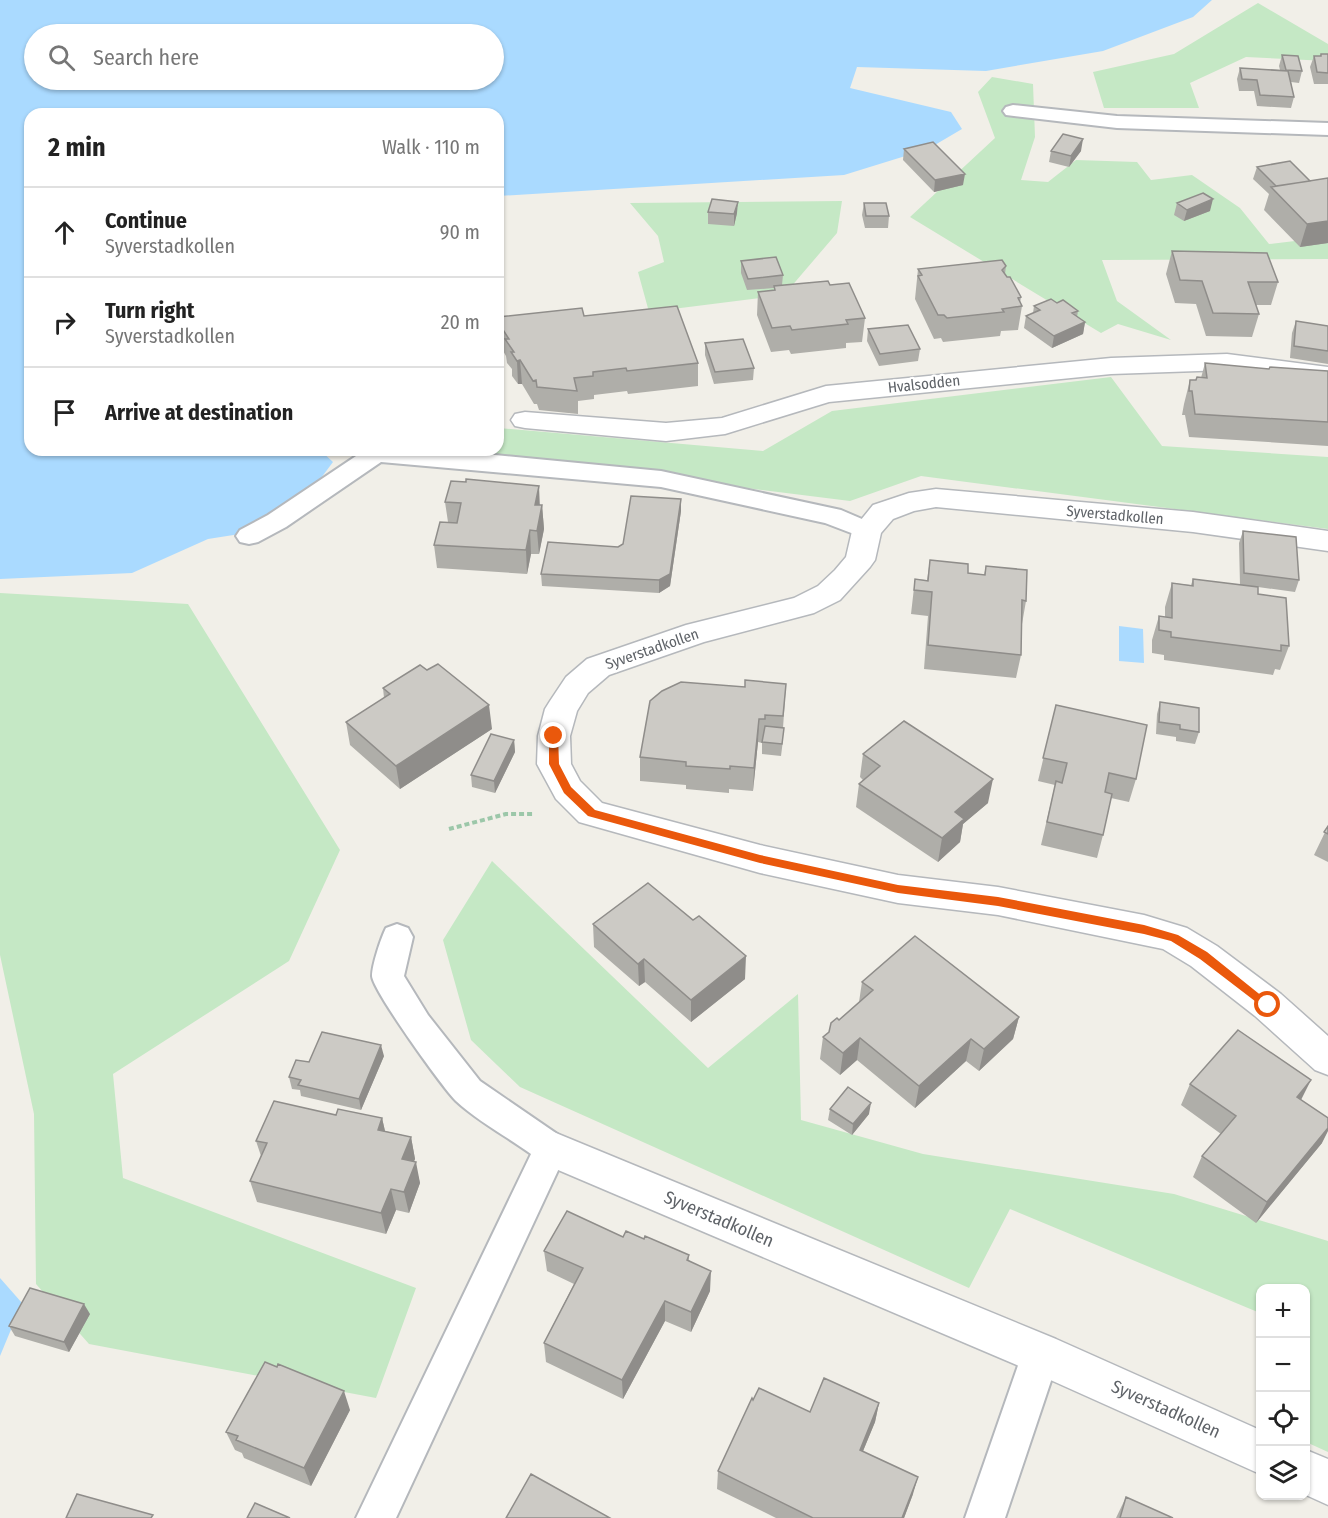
<!DOCTYPE html>
<html lang="en">
<head>
<meta charset="utf-8">
<style>
	:root { --surface:#fff; --page:#f2f2f2; --text:#222; --muted:#767676; --line:#e0e0e0 }
	body { margin:0; font-family:"Fira Sans Condensed",sans-serif; background:var(--page); color:var(--text) }
	.controls { position:absolute; right:18px; bottom:18px; display:grid; overflow:hidden; border-radius:12px; box-shadow:0 2px 4px #0004 }
	.controls button { width:54px; height:54px; display:grid; place-items:center; padding:0; border:0; border-bottom:2px solid var(--line); background:var(--surface); color:var(--text); font:30px sans-serif }
	.stop { position:absolute; width:18px; height:18px; margin:-14px; border:4px solid #ea580c; border-radius:50%; background:#fff }
	.stop.end { background:#ea580c; border-color:#fff; box-shadow:0 2px 6px #0008 }
	.list { margin:0; padding:0; list-style:none }
	h2 { display:flex; justify-content:space-between; align-items:center; height:78px; margin:0; padding:0 24px; font-size:26px }
	h2 small { font-size:20px; font-weight:400; color:var(--muted) }
	.list li { display:grid; grid-template-columns:39px 1fr auto; gap:18px; align-items:center; box-sizing:border-box; height:90px; padding:0 24px; border-top:2px solid var(--line) }
	.list b { display:block; font-size:22px; white-space:nowrap }
	.list p { margin:0; font-size:20px; white-space:nowrap; color:var(--muted) }
	.list em { font-size:20px; font-style:normal; color:var(--muted) }
	.icon { flex:none; width:33px; height:33px; fill:none; stroke:currentColor; stroke-width:2; stroke-linecap:round; stroke-linejoin:round }
	.map { position:relative; flex:none; width:1328px; height:1518px; overflow:hidden }
	.search { position:absolute; background:var(--surface); box-shadow:0 2px 4px #0004; left:24px; top:24px; width:480px; height:66px; display:flex; align-items:center; gap:15px; box-sizing:border-box; padding:0 21px; border-radius:33px; color:var(--muted); font-size:22px }
	.panel { position:absolute; background:var(--surface); box-shadow:0 2px 4px #0004; left:24px; top:108px; width:480px; height:348px; border-radius:18px }
	.map>svg:first-child { display:block }
	.green { fill:#c5e8c5 }
	.water { fill:#aadaff; fill-rule:evenodd }
	.lines { fill:none; stroke-linecap:round; stroke-linejoin:round }
	.service-casing { stroke:#b5b8bc; stroke-width:4 }
	.minor-casing { stroke:#b5b8bc; stroke-width:3 }
	.path { stroke:#9cc7a9; stroke-width:4; stroke-dasharray:5 3; stroke-linecap:butt }
	.service { fill:#fff; fill-rule:evenodd }
	.minor { fill:#fff; fill-rule:evenodd }
	.wall { fill:#afaea9 }
	.shaded-wall { fill:#8f8d8a }
	.building { fill:#cccac5; stroke:#8f8d8a; stroke-width:1.5 }
	.route { fill:#ea580c }
	.labels { text-anchor:middle; stroke-width:4.5; stroke-linejoin:round; paint-order:stroke }
	.street-label { font-size:15px; fill:#5f6368; stroke:#fff }
	.near-street-label { font-size:18px; fill:#5f6368; stroke:#fff }
</style>
</head>
<body>
<div class="map">
<svg width="1328" height="1518" viewBox="0 0 1328 1518">
	<rect width="100%" height="100%" fill="#f1efe8"/>
	<!-- green -->
	<path class="green" d="M1258 3 1328 44V61L1246 57 1190 83 1199 108H1104L1093 72 1174 54Z
		M992 77 1033 84 1035 137 1021 180 1048 182 1076 160 1137 162 1151 180 1192 175 1240 208 1269 244 1328 237V259L1102 260 1117 301 1171 340 1118 324 1101 333 910 217 995 138 978 92Z
		M842 201 837 233 784 295 649 312 638 272 664 262 658 236 630 203Z
		M1111 377 1162 446 1328 457V529L921 476 850 501 440 450H498V428L763 451 832 411Z
		M0 593 188 604 340 850 289 961 113 1074 123 1178 416 1288 376 1398 89 1344 36 1284 34 1114 0 955Z
		M492 861 708 1068 798 994 801 1120 923 1154 1174 1194 1328 1241V1452L1306 1442V1288H1260V1313L1010 1209 969 1288 520 1087 471 1040 443 940Z"/>
	<!-- water -->
	<path class="water" d="M0 0H1212L1193 17 1103 51 986 71 857 67 850 88 951 112 962 129 928 149 844 175 498 196V114H30V450H320L333 462 315 486 246 533 208 539 132 573 0 579ZM34 34H494V80H34Z
		M1119 626 1143 629 1144 663 1119 661Z
		M0 1278 22 1303 0 1356Z"/>
	<g class="lines">
		<!-- service casing -->
		<g class="service-casing">
			<path id="service" d="M1013 105 1117 116 1328 123V135L1117 128 1006 115 1003 111 1006 107Z
				M365 450H427L475 453 661 471 841 510 876 525 880 531 876 537 867 539 825 523 661 487 381 462 286 527 258 542 249 544 240 542 236 536 240 530 268 515Z
				M397 924 408 928 413 937 404 976 428 1015 480 1081 563 1138 568 1149 396 1518H356L531 1154C509 1138 476 1120 456 1101 443 1088 373 991 372 976 372 965 381 938 386 928Z
				M1041 1336 1054 1341 1060 1354 1005 1518H965L1022 1354 1028 1341Z"/>
		</g>
		<!-- minor casing -->
		<g class="minor-casing">
			<path id="minor" d="M1227 354 1328 367V383L1227 370 1111 374 829 402 725 434 666 441 525 428 515 426 511 420 515 414 525 412 666 423 722 418 826 386 1111 358Z
				M936 489 1193 512 1328 531V551L1193 532 936 507 914 511 893 519 881 533 875 560 870 567 840 600 814 613 704 642 609 675 588 693 577 711 570 736 571 764 580 781 602 803 760 845 898 875 998 887 1144 915 1187 928 1217 946 1281 994 1328 1036V1075L1315 1070 1255 1016 1191 966 1163 949 998 915 898 903 760 873 579 822 556 799 537 764 538 736 545 709 550 701 566 677 587 659 686 625 794 598 818 586 835 570 846 557 852 531 873 505 909 493Z
				M551 1131 1056 1339 1260 1430V1474L1026 1369 537 1161 531 1149 537 1137Z
				M1306 1450 1328 1459V1505L1306 1495Z"/>
		</g>
		<!-- path -->
		<path class="path" d="M449 829 506 814H534"/>
		<!-- service -->
		<use href="#service" class="service"/>
		<!-- minor -->
		<use href="#minor" class="minor"/>
	</g>
	<!-- wall -->
	<path class="wall" d="M1321 54H1328V84H1314L1310 67 1314 56H1320Z
		M1282 55 1302 71 1299 83 1291 82 1294 97 1291 108 1257 106 1254 91H1239L1237 79 1240 68 1280 70 1279 66Z
		M904 149 963 185 934 192 903 160Z
		M1051 151H1081L1069 167 1049 162Z
		M1257 167 1310 181 1328 178V243L1300 247 1264 210 1269 194 1253 179Z
		M864 203 889 216 888 228H865L862 215Z
		M1177 203 1210 211 1184 221 1174 215Z
		M708 212 737 213 734 226 708 224Z
		M1172 251 1278 282 1271 305H1256L1259 314 1252 337 1206 336 1196 304 1175 303 1166 274Z
		M741 261 783 275 782 285H830L865 318 862 342 846 343V348L791 354 789 350 771 352 757 315 758 292 774 290V288L747 290 741 273Z
		M1006 266 1005 274 1021 297 1020 303 1022 306 1018 330 1001 331 1000 336 943 342 941 338 934 339 915 299 918 269Z
		M1057 303 1078 311 1077 317 1085 322 1083 334 1052 348 1024 328 1026 316 1033 313 1034 306Z
		M584 316 698 363V386L628 394 627 391 594 395V399L578 401V414L539 410 537 404H534L522 384H518L512 376V369L507 363 506 356 498 342V317Z
		M1296 321 1328 326V364L1290 358 1292 333Z
		M868 329 920 349 918 361 879 366 867 341Z
		M705 343 754 368 753 380 714 384 705 355Z
		M1205 363 1269 369 1328 371V446L1189 437 1185 415H1182L1184 404 1190 380H1196L1201 378Z
		M681 499V511L670 586 659 593 542 586 541 574 618 547 623 544Z
		M445 502 542 505 544 529 539 554H531L527 574 437 568 434 545 448 522Z
		M1243 531 1299 580 1295 592 1258 587V594L1289 646 1280 670 1275 669 1273 675 1164 660V655L1152 653V640L1159 616 1165 617V607L1172 583 1191 585 1193 579 1240 585 1239 543Z
		M930 560 968 573 984 575 986 566 1026 601 1022 624 1021 655 1016 678 924 669 928 616 911 614 915 579 927 580Z
		M786 684 783 728V740L781 756 762 754V743L758 742 753 791 729 789V793L686 789V785L640 781V757L745 687Z
		M383 688 492 729 400 789 350 745 346 722 384 698Z
		M1160 702 1199 732 1195 744 1176 741V737L1156 734 1157 714Z
		M1056 705 1136 779 1129 802 1111 798 1103 835 1097 858 1041 845 1055 785 1038 781Z
		M514 740 515 752 495 793 472 787 471 775Z
		M863 754 988 803 963 824 960 842 938 862 856 807 859 784 863 780 860 777Z
		M1328 826V862L1314 855Z
		M593 924 745 979 691 1022 645 982 639 986 594 947Z
		M862 982 1019 1017 1013 1039 979 1071 966 1061 915 1108 857 1060 840 1075 820 1059 823 1037 829 1032 839 1020 859 1002Z
		M384 1056 361 1110 301 1096 300 1090 292 1089 289 1077 309 1062Z
		M1190 1084 1301 1100 1322 1143 1256 1223 1193 1177 1202 1156 1221 1134 1181 1105Z
		M830 1109 869 1114 852 1135 828 1120Z
		M336 1115 382 1118 385 1131 411 1137 415 1159 414 1161 420 1183 409 1213 396 1210 386 1234 257 1202 250 1181 261 1156 256 1141Z
		M623 1237 644 1239 689 1255V1260L710 1291 691 1332 665 1321 623 1399 546 1362 544 1343 574 1284 547 1271 544 1251Z
		M90 1314 69 1352 15 1336 9 1326Z
		M753 1400 810 1412 879 1403 875 1422 863 1451 913 1494 904 1518H776L717 1489 718 1471Z
		M350 1410 311 1486 244 1458 242 1453 235 1450 226 1432Z
		M1126 1497 1173 1518H1116Z"/>
	<!-- shaded-wall -->
	<path class="shaded-wall" d="M1083 139 1081 151 1069 167 1071 156Z
		M965 174 963 185 934 192 935 180Z
		M1213 199 1210 211 1184 221 1187 210Z
		M738 202 737 213 734 226V214Z
		M1328 221V243L1300 247 1307 224Z
		M1085 322 1083 334 1052 348 1054 336Z
		M520 360 522 384H518L517 361Z
		M539 486 540 509 535 505Z
		M681 499V511L670 586 659 593V580Z
		M542 505 544 529 539 554 537 531Z
		M530 530 531 554 527 574 526 550Z
		M489 705 492 729 400 789 396 766Z
		M759 719 758 742 753 791 754 768Z
		M514 740 515 752 495 793 494 781Z
		M993 779 988 803 963 824 960 842 938 862 942 838 955 812Z
		M746 956 745 979 691 1022V1000Z
		M644 959 645 982 639 986 638 964Z
		M1019 1017 1013 1039 979 1071 984 1049Z
		M860 1038 857 1060 840 1075 843 1053Z
		M971 1039 966 1061 915 1108 919 1086Z
		M381 1045 384 1056 361 1110 359 1099Z
		M1311 1080 1300 1102 1297 1097Z
		M871 1103 869 1114 852 1135 853 1124Z
		M382 1118 387 1140 378 1130Z
		M1328 1128V1131L1322 1143 1256 1223 1267 1202Z
		M411 1137 415 1159 406 1180 402 1159Z
		M416 1162 420 1183 409 1213 404 1192Z
		M391 1189 396 1210 386 1234 381 1213Z
		M711 1271 710 1291 691 1332V1312Z
		M665 1301V1321L623 1399 622 1380Z
		M84 1304 90 1314 69 1352 64 1342Z
		M344 1391 350 1410 311 1486 304 1468Z
		M879 1403 875 1422 856 1468 860 1450Z
		M918 1477 913 1494 904 1518H902Z"/>
	<!-- building -->
	<path class="building" d="M1321 54H1328V73L1317 72 1314 56H1321Z
		M1282 55 1298 56 1302 71 1286 70Z
		M1240 68 1288 71 1294 97 1260 95 1257 80 1242 79Z
		M1063 134 1083 139 1071 156 1051 151Z
		M933 142 965 174 935 180 904 149Z
		M1290 161 1310 181 1276 186 1257 167Z
		M1328 178V221L1307 224 1271 187Z
		M1203 193 1213 199 1187 210 1177 203Z
		M712 199 738 202 734 214 708 212Z
		M864 203H886L889 216H866Z
		M1172 251 1267 253 1278 282H1248L1259 314 1213 313 1202 281 1180 280Z
		M776 257 783 275 748 279 741 261Z
		M1002 260 1006 266 1002 270 1007 277H1010L1021 297 1018 298 1022 306 1002 309 1004 312 947 318 944 315H938L918 276 922 275 918 269Z
		M828 281 830 285 849 283 865 318 846 320 848 324 792 330 790 326 772 328 758 292 775 290 774 286Z
		M1051 299 1057 303 1063 300 1078 311 1072 313 1085 322 1054 336 1026 316 1040 310 1034 306Z
		M677 306 698 363 627 371 626 368 593 372V376L574 378 577 391 537 387 536 380 533 381 520 360 517 361 511 352H514L505 339H509L498 322V317L582 308 584 316Z
		M1296 321 1328 326V351L1294 346Z
		M908 325 920 349 880 354 868 329Z
		M743 339 754 368 715 372 705 343Z
		M1205 363 1269 369 1270 367 1328 371V422L1195 414 1192 391H1189L1190 380H1196L1197 377 1207 378Z
		M466 479 539 486 535 505H542L537 531 530 530 526 550 434 545 440 522 457 523 461 503 445 502 451 481 466 482Z
		M631 496 681 499 670 574 659 580 541 574 548 542 618 547 623 544Z
		M1243 531 1296 537 1299 580 1244 573Z
		M930 560 968 564V573L985 575 986 566 1027 570 1026 601 1022 600 1021 655 928 645 932 592 914 590 915 579 928 581Z
		M1193 579 1258 587V594L1286 598 1289 646 1281 645V651L1171 637V632L1159 630V616L1172 618V583L1193 586Z
		M438 664 489 705 396 766 346 722 390 694 383 688 420 665 427 670Z
		M745 680 786 684 783 716 765 715V719H759L754 768 730 766V769L686 766V762L640 757 650 701 662 691 681 682 745 687Z
		M1160 702 1199 708V732L1180 729V725L1159 722Z
		M1056 705 1147 725 1136 779 1109 773 1105 792 1112 794 1103 835 1047 822 1056 781 1062 783 1067 763 1043 758Z
		M904 721 993 779 955 812 964 819 942 838 859 784 880 766 863 754Z
		M765 726 784 728 782 744 762 742Z
		M491 734 514 740 494 781 471 775Z
		M1328 826V834L1324 832Z
		M648 883 693 920 699 916 746 956 691 1000 644 959 638 964 593 924Z
		M915 936 1019 1017 984 1049 971 1039 919 1086 860 1038 843 1053 823 1037 829 1032 831 1023 837 1018 839 1020 873 990 862 982Z
		M1238 1030 1311 1080 1297 1097 1328 1118V1128L1267 1202 1202 1156 1236 1116 1190 1084Z
		M322 1032 381 1045 359 1099 298 1085 301 1080 289 1077 296 1060 309 1062Z
		M848 1087 871 1103 853 1124 830 1109Z
		M274 1101 336 1115 338 1109 382 1118 378 1130 411 1137 402 1159 416 1162 404 1192 391 1189 381 1213 250 1181 267 1143 256 1141Z
		M567 1211 623 1237 626 1231 644 1239 645 1236 689 1255 687 1260 711 1271 691 1312 665 1301 622 1380 544 1343 583 1268 544 1251Z
		M30 1288 84 1304 64 1342 9 1326Z
		M265 1362 277 1367 278 1364 344 1391 304 1468 236 1440 238 1436 226 1432Z
		M824 1378 879 1403 860 1450 918 1477 902 1518H813L718 1471 752 1398 753 1400 759 1388 810 1412Z
		M531 1474 610 1518H506Z
		M77 1494 153 1515 151 1518H66Z
		M1126 1497 1173 1518H1120Z
		M255 1503 290 1518H247Z"/>
	<!-- route -->
	<path class="route" d="M554 733 558 736 559 764 571 787 595 810 760 855 898 885 998 897 1144 925 1178 935 1207 952 1273 1005 1272 1008H1264L1200 959 1171 941 1144 934 998 906 898 893 760 863 588 816 564 793 549 764V736Z"/>
	<g class="labels">
		<!-- street labels -->
		<g class="street-label">
			<text transform="translate(924 384) rotate(-6)" y="5">Hvalsodden</text>
			<text transform="translate(1115 515) rotate(5)" y="5">Syverstadkollen</text>
			<text transform="translate(652 649) rotate(-19)" y="5">Syverstadkollen</text>
		</g>
		<!-- near-street labels -->
		<g class="near-street-label">
			<text transform="translate(719 1219) rotate(23)" y="6">Syverstadkollen</text>
			<text transform="translate(1166 1409) rotate(24)" y="6">Syverstadkollen</text>
		</g>
	</g>
</svg>
<div class="controls">
<button>+</button>
<button>−</button>
<button><svg class="icon" aria-label="locate" viewBox="0 0 24 24"><circle cx="12" cy="12" r="6"/><path d="M12 2v4M12 18v4M2 12h4M18 12h4"/></svg></button>
<button><svg class="icon" aria-label="layers" viewBox="0 0 24 24"><path d="M12 4l9 5-9 5-9-5zM3 14l9 5 9-5"/></svg></button>
</div>
<div class="stop" style="left:1268px;top:1005px"></div>
<div class="stop end" style="left:554px;top:736px"></div>
<div class="search"><svg class="icon" aria-label="search" viewBox="0 0 24 24"><circle cx="10" cy="10" r="6"/><path d="M15 15l6 6"/></svg>Search here</div>
<section class="panel">
<h2>2 min<small>Walk · 110 m</small></h2>
<ul class="list">
<li><svg class="icon" aria-label="ahead" viewBox="0 0 24 24"><path d="M12 20V5M6 11l6-6 6 6"/></svg><div><b>Continue</b><p>Syverstadkollen</p></div><em>90 m</em></li>
<li><svg class="icon" aria-label="right" viewBox="0 0 24 24"><path d="M7 20v-9h11M14 6l5 5-5 5"/></svg><div><b>Turn right</b><p>Syverstadkollen</p></div><em>20 m</em></li>
<li><svg class="icon" aria-label="arrive" viewBox="0 0 24 24"><path d="M6 21V4h12l-3 4 3 4H6"/></svg><div><b>Arrive at destination</b></div></li>
</ul>
</section>
</div>
</body>
</html>
